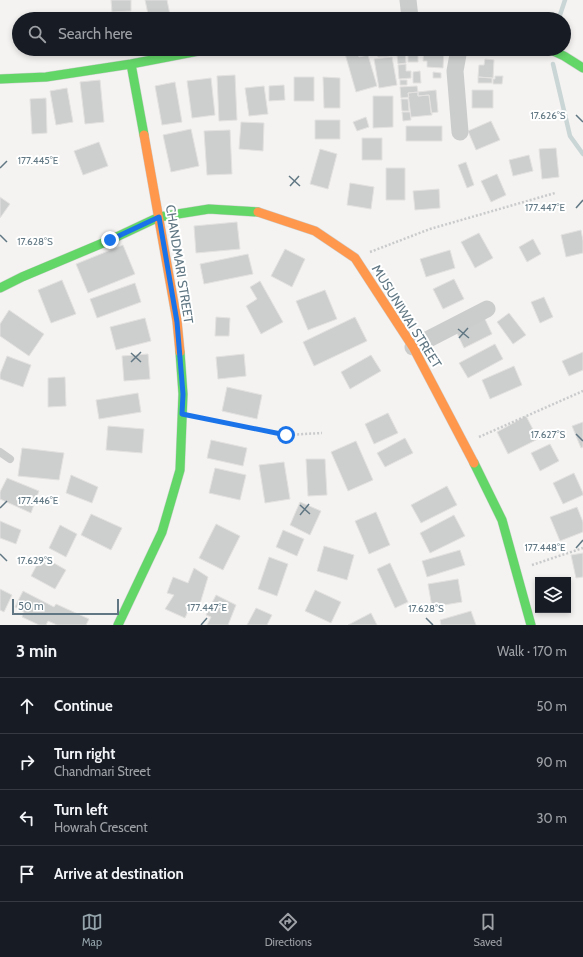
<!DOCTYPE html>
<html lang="en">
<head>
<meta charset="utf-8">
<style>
	:root { --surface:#171b24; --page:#20242c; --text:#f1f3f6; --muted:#9ea1a6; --line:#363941; --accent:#94a3aa }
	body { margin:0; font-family:Cabin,sans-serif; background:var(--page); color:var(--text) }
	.controls { position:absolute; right:12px; bottom:12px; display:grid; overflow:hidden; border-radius:0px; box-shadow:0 2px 6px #0003 }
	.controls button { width:36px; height:36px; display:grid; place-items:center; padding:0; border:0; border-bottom:1px solid var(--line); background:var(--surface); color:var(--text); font:20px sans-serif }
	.scale { position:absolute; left:12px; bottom:10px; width:107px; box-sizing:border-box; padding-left:4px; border:2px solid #617884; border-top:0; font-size:11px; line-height:14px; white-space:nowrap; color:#617884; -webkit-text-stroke:3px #fff; paint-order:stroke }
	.stop { position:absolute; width:12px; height:12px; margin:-9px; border:3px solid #1a73e8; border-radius:50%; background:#fff }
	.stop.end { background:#1a73e8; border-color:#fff; box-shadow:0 1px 4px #0008 }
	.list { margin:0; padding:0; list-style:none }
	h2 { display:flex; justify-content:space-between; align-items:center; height:52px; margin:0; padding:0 16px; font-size:17px }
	h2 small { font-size:13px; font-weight:400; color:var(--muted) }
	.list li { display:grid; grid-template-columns:26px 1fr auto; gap:12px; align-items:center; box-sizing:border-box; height:56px; padding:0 16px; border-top:1px solid var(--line) }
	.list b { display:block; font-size:15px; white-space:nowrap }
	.list p { margin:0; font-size:13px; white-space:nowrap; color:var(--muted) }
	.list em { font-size:13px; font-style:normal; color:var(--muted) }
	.icon { flex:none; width:22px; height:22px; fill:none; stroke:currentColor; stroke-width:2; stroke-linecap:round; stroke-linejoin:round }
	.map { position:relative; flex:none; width:583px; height:625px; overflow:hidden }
	.search { position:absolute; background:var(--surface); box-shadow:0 2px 6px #0003; left:12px; right:12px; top:12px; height:44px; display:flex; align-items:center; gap:10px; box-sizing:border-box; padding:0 14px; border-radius:22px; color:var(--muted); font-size:15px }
	.sheet { height:276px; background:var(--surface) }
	nav { display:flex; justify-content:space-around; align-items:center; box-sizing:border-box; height:56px; border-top:1px solid var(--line); background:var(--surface); font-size:11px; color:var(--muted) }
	nav a { display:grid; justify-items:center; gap:2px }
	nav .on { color:var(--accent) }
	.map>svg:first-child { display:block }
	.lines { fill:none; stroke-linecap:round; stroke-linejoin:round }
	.stream { stroke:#cad5d6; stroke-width:4.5 }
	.building { fill:#cdcece; stroke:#e3e2e1 }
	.fast-casing { stroke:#d0d1d1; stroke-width:10 }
	.slow-casing { stroke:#d0d1d1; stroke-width:10 }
	.path { stroke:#c9cacb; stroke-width:2.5; stroke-dasharray:2 2; stroke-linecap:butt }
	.lane { stroke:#cbcccc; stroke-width:8 }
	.street { stroke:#cbcccc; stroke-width:17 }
	.fast { stroke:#63d668; stroke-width:9 }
	.slow { stroke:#ff974d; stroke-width:9 }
	.route { stroke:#1a73e8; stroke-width:5 }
	.ticks { fill:none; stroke:#617884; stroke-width:1.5 }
	.labels { text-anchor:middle; stroke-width:4; stroke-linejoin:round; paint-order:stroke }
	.street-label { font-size:13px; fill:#617884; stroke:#fff }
	.ticks-label { font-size:10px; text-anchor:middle; fill:#617884; stroke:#fff; stroke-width:4; stroke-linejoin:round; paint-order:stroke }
</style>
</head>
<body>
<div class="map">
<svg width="583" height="625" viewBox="0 0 583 625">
	<rect width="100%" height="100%" fill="#f4f3f1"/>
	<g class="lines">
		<!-- stream -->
		<path class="stream" d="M559 18 565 0
			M553 64 570 136 583 154"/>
	</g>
	<!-- building -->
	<path class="building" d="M111 0H131V11L112 12Z
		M145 0H167L170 15 159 17V13L148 14Z
		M347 49H356L359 57 368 55 377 86 356 92 344 50Z
		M424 49H444L443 68 427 67V61H423Z
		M401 50H405L406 63 398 64 397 55H401Z
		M388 51 389 56 378 57 377 52Z
		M408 52H418V62H408Z
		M392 57 397 85 379 88 374 59Z
		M485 59 494 60 493 78 478 77 479 65H484Z
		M406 64V71H411V78L399 79 398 65Z
		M420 71 421 83H413V72Z
		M433 72 441 73V78H433Z
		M235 75 237 120 219 121 217 76Z
		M495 76H503L502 84H493V79H495Z
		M294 77H314V101H294Z
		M323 77 340 78V108H324Z
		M478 77 492 78V83H478Z
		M211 78 215 115 192 118 187 81Z
		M100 80 104 122 85 124 80 82Z
		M400 80H407V85H400Z
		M175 82 182 122 162 125 155 86Z
		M284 85 285 100 269 101V86Z
		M264 86 268 114 249 116 245 88Z
		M417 86 418 92 408 93 409 97 401 98 400 87Z
		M67 88 73 122 56 125 50 91Z
		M436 90 438 112 431 113 429 95 418 96V92Z
		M472 90H493V108H472Z
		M418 92V96L429 95 432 115 411 117 408 93Z
		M373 96H393V127L373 128Z
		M46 98 47 133 32 134 30 99Z
		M401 99H408L409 111H402Z
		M402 112H410L411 120 403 121Z
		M366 117 369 127 357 131 353 122Z
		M315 120H340V139H315Z
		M491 121 500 140 476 150 468 131Z
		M241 122 264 123 263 151 239 149Z
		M406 126H442V141H406Z
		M191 129 199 166 171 172 163 135Z
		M230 130 232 174 207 175 204 131Z
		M362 138H382V160H362Z
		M99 142 108 166 83 175 74 151Z
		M556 148 559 177 542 179 539 149Z
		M320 149 337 154 328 189 310 184Z
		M529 155 533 171 513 176 509 160Z
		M466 162 474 185 467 188 458 165Z
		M386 168H405V200H386Z
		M497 174 506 195 491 202 481 181Z
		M350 183 374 187 371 209 347 205Z
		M439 189 440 208 415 210 413 191Z
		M0 197 10 204 0 218Z
		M237 222 240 249 196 253 194 226Z
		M581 230 583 241V253L566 257 561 235Z
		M479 233 493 258 475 268 461 242Z
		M533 239 541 254 527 262 519 247Z
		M123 245 135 274 88 293 76 264Z
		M285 249 305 259 292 287 271 276Z
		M450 250 455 268 426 277 420 259Z
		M248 254 253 274 204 284 200 264Z
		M454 279 464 299 443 309 433 289Z
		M62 280 76 314 51 323 38 290Z
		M260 281 283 322 261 334 246 306 257 299 250 287Z
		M135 283 141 302 97 318 90 299Z
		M325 290 337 319 308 330 296 301Z
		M544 297 553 317 540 323 531 302Z
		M9 310 44 334 29 356 0 336V324Z
		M509 313 526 335 513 344 497 322Z
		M483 315 492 334 464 348 455 329Z
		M216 317 230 318 229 336H215Z
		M355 317 367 341 314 366 303 342Z
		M145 318 151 341 116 350 110 327Z
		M495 344 503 359 468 378 459 363Z
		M583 352V370L569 376 562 361Z
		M148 354 150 379 124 381 122 356Z
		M244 354 246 376 218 379 216 357Z
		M371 355 381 371 350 389 341 372Z
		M7 356 31 365 23 387 0 379V374Z
		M514 366 522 385 490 399 482 380Z
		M65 377 66 406 48 407V378Z
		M227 387 262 395 257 419 222 411Z
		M138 393 141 412 99 419 96 400Z
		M388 413 398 433 374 444 365 424Z
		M526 416 538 439 508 454 497 432Z
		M583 422V447L581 448 572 426Z
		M108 426 144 429 142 453 106 450Z
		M405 438 413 453 385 467 377 453Z
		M211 440 247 448 243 466 207 458Z
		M356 441 373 480 348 491 331 452Z
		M550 444 559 461 540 471 531 453Z
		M22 448 64 453 59 480 18 476Z
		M306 459H325L327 495 308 496Z
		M284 462 290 499 265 503 259 465Z
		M215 468 246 475 240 500 209 493Z
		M574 473 583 493V495L563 504 553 483Z
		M71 475 98 487 92 503 66 493Z
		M7 478 39 491 31 513 0 499V492Z
		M447 486 457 505 421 523 411 505Z
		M300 502 321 511 310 535 290 525Z
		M577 507 583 522V532L560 541 550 517Z
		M376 512 390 545 369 554 355 521Z
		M91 514 122 528 111 550 81 535Z
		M454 515 465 536 430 553 420 533Z
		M0 521 21 530 16 544 0 538Z
		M216 524 240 536 223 570 199 558Z
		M60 525 77 534 66 557 49 548Z
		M283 530 304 539 297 556 276 547Z
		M324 546 354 555 347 580 317 571Z
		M460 550 465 565 427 577 422 561Z
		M583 553V577L576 578 571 555Z
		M269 557 288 564 277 596 258 589Z
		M47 559 66 570 55 589 31 576 39 561 45 563Z
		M390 563 408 602 395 608 377 569Z
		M194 568 208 577 199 607 191 604 185 618 165 609 174 595 167 593 173 577 188 583Z
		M458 579 462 602 432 607 428 584Z
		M0 589 12 595 4 612 0 610Z
		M315 590 341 602 331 623 305 611Z
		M23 591 54 607 56 604 89 619 86 625H57L48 621 46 625H39L22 617 24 612 15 607Z
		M216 595 236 605 228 625H207L211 617 206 615Z
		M256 608 272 615 267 625H247Z
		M471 611 476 625H441L440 620Z
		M371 613 377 625H348Z"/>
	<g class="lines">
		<!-- fast casing -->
		<g class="fast-casing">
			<path id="fast" d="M396 19 410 18 423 19
				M549 49 564 56 583 68
				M131 64 144 135
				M0 79 46 77 131 64 209 49
				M0 288 22 277 110 240 159 217 209 209 258 212
				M474 463 502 520 531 625
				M118 625 162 532 180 470 183 394 180 352"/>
		</g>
		<!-- slow casing -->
		<g class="slow-casing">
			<path id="slow" d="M144 135 177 321 180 352
				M258 212 315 231 355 258 413 347 474 463"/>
		</g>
		<!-- path -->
		<path class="path" d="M370 252 430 229 555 193
			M199 417 286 435 322 433
			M479 437 583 391
			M532 565 583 548"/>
		<!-- lane -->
		<path class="lane" d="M0 452 10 459"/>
		<!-- street -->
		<path class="street" d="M408 0 410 18
			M459 49 455 71 460 132
			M413 347 487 309"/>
		<!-- fast -->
		<use href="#fast" class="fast"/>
		<!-- slow -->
		<use href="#slow" class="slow"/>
	</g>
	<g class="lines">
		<!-- route -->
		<path class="route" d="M110 240 159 217 177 322 183 394 182 414 286 435"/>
	</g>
	<!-- ticks -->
	<path class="ticks" d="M576 115 583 122M0 168 7 161M289 176 300 186M290 186 299 176M576 208 583 200M0 235 7 242M458 329 469 338M459 338 468 328M131 353 141 362M131 362 141 352M576 434 583 441M300 505 310 514M0 508 7 501M300 515 309 504M576 548 583 540M0 554 7 561M426 618 433 625M201 625 207 618"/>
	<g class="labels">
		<!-- street labels -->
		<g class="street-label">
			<text transform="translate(180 264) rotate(81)" y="5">CHANDMARI STREET</text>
			<text transform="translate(407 316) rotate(58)" y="5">MUSUNIWAI STREET</text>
		</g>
	</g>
	<g class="ticks-label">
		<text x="548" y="119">17.626°S</text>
		<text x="38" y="164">177.445°E</text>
		<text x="545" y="211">177.447°E</text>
		<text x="35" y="245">17.628°S</text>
		<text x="548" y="438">17.627°S</text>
		<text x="38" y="504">177.446°E</text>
		<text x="545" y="551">177.448°E</text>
		<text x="35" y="564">17.629°S</text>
		<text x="207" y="611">177.447°E</text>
		<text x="426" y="612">17.628°S</text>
	</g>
</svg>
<div class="controls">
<button><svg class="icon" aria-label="layers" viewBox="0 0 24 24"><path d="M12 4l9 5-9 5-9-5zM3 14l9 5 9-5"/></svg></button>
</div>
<div class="scale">50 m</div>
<div class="stop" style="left:286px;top:435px"></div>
<div class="stop end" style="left:110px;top:240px"></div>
<div class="search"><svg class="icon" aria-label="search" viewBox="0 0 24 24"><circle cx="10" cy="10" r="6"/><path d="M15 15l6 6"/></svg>Search here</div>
</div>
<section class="sheet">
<h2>3 min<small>Walk · 170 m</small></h2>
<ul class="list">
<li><svg class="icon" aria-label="ahead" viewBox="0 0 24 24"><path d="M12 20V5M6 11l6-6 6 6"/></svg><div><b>Continue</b></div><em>50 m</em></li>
<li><svg class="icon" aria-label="right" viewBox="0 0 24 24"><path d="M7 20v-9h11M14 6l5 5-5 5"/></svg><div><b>Turn right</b><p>Chandmari Street</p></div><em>90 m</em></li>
<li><svg class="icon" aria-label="left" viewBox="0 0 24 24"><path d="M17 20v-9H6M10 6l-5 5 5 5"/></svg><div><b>Turn left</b><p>Howrah Crescent</p></div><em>30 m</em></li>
<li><svg class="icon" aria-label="arrive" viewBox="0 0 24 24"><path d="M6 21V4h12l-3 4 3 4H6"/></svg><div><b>Arrive at destination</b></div></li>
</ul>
</section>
<nav>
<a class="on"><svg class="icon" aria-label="map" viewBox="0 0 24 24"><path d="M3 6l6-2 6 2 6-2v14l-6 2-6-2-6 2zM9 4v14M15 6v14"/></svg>Map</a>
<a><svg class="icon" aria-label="directions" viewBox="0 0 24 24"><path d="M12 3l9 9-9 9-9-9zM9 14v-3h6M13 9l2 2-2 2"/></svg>Directions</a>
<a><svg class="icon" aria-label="saved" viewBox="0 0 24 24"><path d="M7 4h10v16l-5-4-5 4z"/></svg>Saved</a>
</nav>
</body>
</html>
